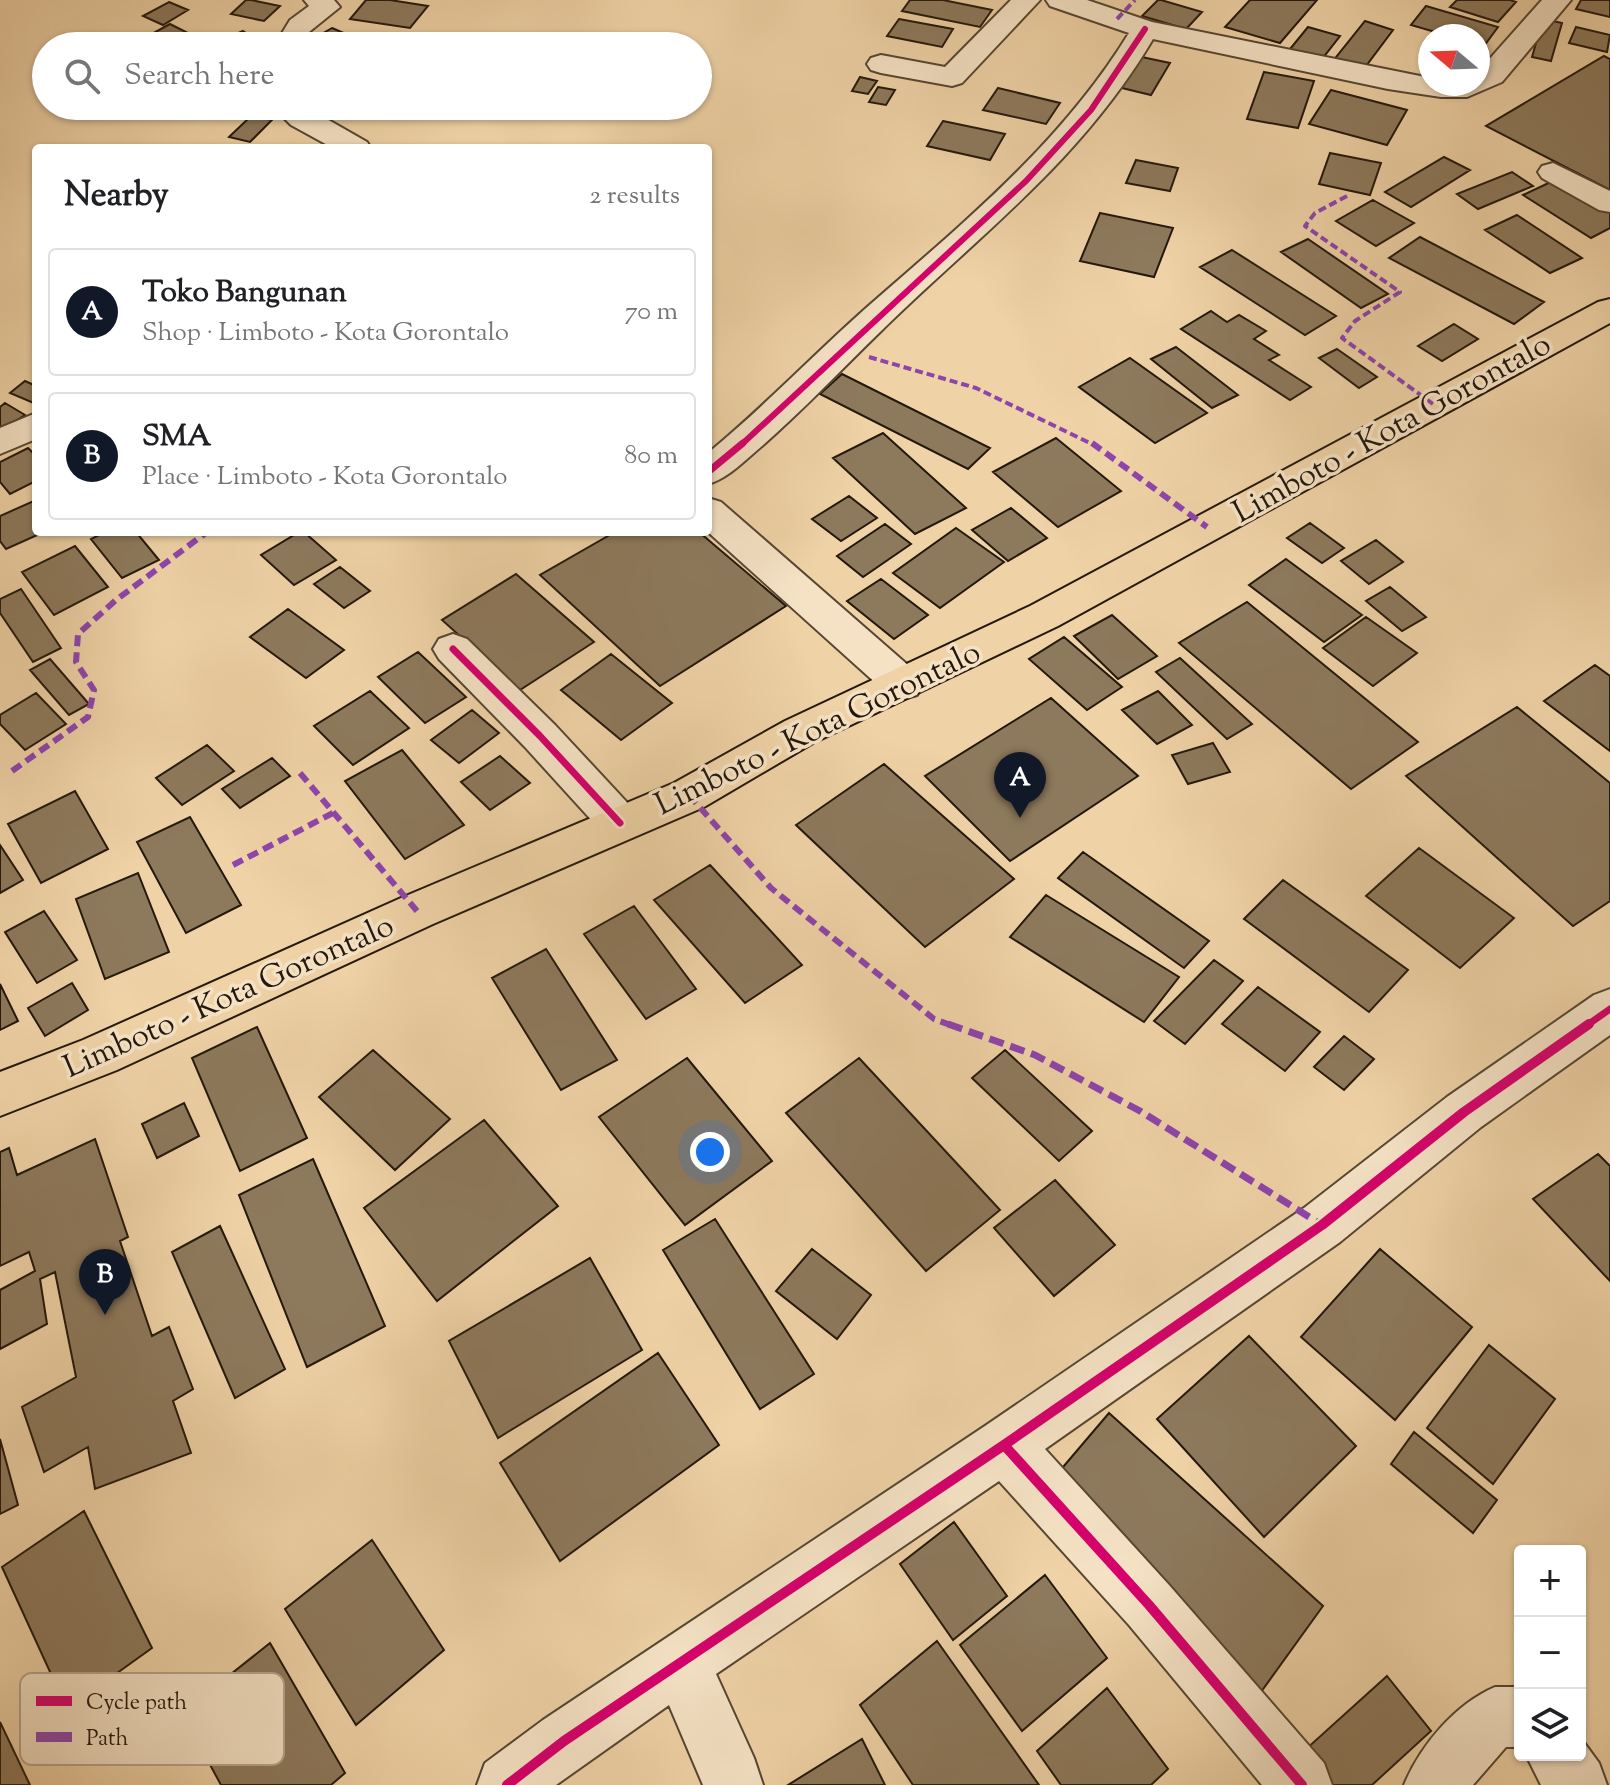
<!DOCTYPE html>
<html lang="en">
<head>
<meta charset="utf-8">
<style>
	:root { --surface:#fff; --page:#f6f6f6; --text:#202124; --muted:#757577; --line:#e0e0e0; --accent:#111827 }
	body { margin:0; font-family:"Sorts Mill Goudy",serif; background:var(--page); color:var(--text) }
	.controls { position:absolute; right:24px; bottom:24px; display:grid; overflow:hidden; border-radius:8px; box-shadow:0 2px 6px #0004 }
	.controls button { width:72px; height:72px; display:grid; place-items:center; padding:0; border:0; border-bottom:2px solid var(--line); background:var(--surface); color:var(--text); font:40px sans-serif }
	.compass { position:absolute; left:1418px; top:24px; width:72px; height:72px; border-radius:50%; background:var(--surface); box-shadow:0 2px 6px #0004; rotate:289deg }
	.you { position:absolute; left:710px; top:1152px; width:28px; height:28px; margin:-20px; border:6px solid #fff; border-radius:50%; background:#1a73e8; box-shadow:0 0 0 12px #1a73e833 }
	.badge { display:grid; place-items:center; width:52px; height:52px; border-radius:50%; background:var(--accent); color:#fff; font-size:26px; font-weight:700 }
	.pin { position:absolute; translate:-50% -66px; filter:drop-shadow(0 2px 4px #0008) }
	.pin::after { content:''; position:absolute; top:42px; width:28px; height:24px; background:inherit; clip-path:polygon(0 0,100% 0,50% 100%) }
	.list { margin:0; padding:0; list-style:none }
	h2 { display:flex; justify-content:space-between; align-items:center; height:104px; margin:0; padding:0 32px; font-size:34px }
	h2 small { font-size:26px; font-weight:400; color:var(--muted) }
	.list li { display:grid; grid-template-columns:52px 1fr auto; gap:24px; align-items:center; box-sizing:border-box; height:128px; margin:0 16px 16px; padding:0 16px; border:2px solid var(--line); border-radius:8px }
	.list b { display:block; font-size:30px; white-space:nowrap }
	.list p { margin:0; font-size:26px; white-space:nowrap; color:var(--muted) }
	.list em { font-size:26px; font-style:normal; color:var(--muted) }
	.icon { flex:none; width:44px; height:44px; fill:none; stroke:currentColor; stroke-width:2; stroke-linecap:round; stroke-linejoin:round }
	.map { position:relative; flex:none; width:1610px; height:1785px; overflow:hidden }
	.search { position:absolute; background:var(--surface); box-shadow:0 2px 6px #0004; left:32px; top:32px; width:680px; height:88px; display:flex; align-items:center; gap:20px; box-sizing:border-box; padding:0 28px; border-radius:44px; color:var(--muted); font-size:30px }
	.panel { position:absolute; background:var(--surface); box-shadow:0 2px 6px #0004; left:32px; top:144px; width:680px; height:392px; border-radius:8px }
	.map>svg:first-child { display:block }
	.building { fill:#8d795c; stroke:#23180c; stroke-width:2 }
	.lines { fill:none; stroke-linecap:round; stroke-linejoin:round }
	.minor-casing { stroke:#564632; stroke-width:4 }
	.highway-casing { stroke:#23180c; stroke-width:4 }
	.minor { fill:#f5e2c5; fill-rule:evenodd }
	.highway { fill:#efd2a6; fill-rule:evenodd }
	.quiet-far2 { stroke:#8e44ad; stroke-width:4; stroke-dasharray:8 4; stroke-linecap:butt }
	.quiet-far1 { stroke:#8e44ad; stroke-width:6; stroke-dasharray:11 6; stroke-linecap:butt }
	.quiet { stroke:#8e44ad; stroke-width:7; stroke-dasharray:15 7; stroke-linecap:butt }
	.cycleway-far2-casing { stroke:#f5e2c5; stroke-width:10 }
	.cycleway-far1-casing { stroke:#f5e2c5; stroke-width:12 }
	.cycleway-casing { stroke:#f5e2c5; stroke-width:15 }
	.cycleway-far2 { stroke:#d6006c; stroke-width:6 }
	.cycleway-far1 { stroke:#d6006c; stroke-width:7 }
	.cycleway { stroke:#d6006c; stroke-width:10 }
	.labels { text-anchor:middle; stroke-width:7; stroke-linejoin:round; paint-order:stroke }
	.street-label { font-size:32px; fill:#23180c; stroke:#f5e2c5 }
	.key { fill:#f5e2c5; stroke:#b6a58e; stroke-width:2 }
	.key-label { font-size:22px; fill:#23180c }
</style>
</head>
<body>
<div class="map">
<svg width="1610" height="1785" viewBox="0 0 1610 1785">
	<rect width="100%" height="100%" fill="#efd2a6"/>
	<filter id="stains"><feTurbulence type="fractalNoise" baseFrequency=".0025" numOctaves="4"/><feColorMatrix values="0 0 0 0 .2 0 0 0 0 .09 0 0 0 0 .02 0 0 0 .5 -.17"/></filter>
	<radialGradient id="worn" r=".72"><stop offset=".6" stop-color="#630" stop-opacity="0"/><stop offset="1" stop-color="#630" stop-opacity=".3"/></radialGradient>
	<!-- building -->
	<path class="building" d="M246 0H251L280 6 264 21 231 14Z
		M366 0H390L428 6 410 28 350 19Z
		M910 0H943L992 10 980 27 902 11Z
		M1158 0H1161L1202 12 1186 29 1142 16Z
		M1250 0H1317L1280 43 1225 27Z
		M1457 0H1510L1516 2 1498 22 1450 7Z
		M1581 0H1610V17L1576 9Z
		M169 2 188 10 163 25 143 16Z
		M1426 6 1498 27 1484 46 1478 44V36H1449L1411 25Z
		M899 19 953 29 942 47 887 36Z
		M1543 19 1562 23 1551 61 1532 57Z
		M1365 21 1393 30 1363 70 1333 61Z
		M170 24 190 34 168 46 148 36Z
		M1308 27 1340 36 1322 59 1290 49Z
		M1576 27 1610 35 1607 52 1569 43Z
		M332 28 369 44 312 46 306 43Z
		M243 31 259 42 249 46H209Z
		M1137 56 1170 63 1151 95 1118 87Z
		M1604 56 1610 59V190L1486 126Z
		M1264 72 1314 81 1298 128 1247 119Z
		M860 77 877 81 868 94 852 91Z
		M878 87 895 90 886 105 869 102Z
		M998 88 1060 103 1046 124 983 110Z
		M1331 90 1407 110 1387 145 1309 124Z
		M251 116 272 120 250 142 229 137Z
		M943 121 1005 134 990 160 927 146Z
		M1330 153 1381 163 1370 195 1319 184Z
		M1444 157 1470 170 1411 207 1385 192Z
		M1136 160 1178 168 1170 191 1126 183Z
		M1512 172 1533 186 1478 209 1457 194Z
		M1557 179 1610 211V228L1591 238 1523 195Z
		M1373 200 1414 223 1376 246 1336 221Z
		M1100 213 1173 228 1154 277 1080 261Z
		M1517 215 1582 258 1550 273 1485 230Z
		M1420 237 1544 302 1514 324 1389 258Z
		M1308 239 1388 294 1361 308 1281 252Z
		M1232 250 1336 316 1305 335 1200 267Z
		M1211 311 1227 322 1239 315 1266 331 1254 339 1279 355 1269 360 1311 387 1290 400 1181 329Z
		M1454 324 1478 339 1442 361 1418 346Z
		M1176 347 1238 395 1212 408 1151 359Z
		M1337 349 1377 377 1359 388 1319 358Z
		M1130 358 1207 413 1155 443 1079 387Z
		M842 374 990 448 968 469 820 394Z
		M25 381 36 386V404L10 393Z
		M5 403 25 415 0 431V407Z
		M883 433 966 508 915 534 833 458Z
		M1056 438 1121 491 1058 527 993 472Z
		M28 448 36 456V481L10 494 0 482V462Z
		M849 496 877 518 841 541 812 519Z
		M36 500V532H44L6 549 0 541V516Z
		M1011 508 1047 538 1008 561 972 530Z
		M1310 523 1344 548 1322 563 1287 538Z
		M885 524 911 544 863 577 837 556Z
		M956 528 1004 562 940 608 893 573Z
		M105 532H136L159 560 122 578 91 539Z
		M299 532H304L336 560 294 585 261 555Z
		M615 532H699L786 606 660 686 540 575Z
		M1376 540 1403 562 1369 584 1341 561Z
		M75 546 108 587 54 615 22 572Z
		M1286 559 1362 615 1324 642 1249 585Z
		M340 567 370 591 344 608 314 584Z
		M516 574 594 642 520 690 442 620Z
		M881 579 928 615 894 639 847 601Z
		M1390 587 1426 617 1402 631 1366 601Z
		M21 589 61 648 33 662 0 613V599Z
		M1247 602 1418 742 1351 789 1179 643Z
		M288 609 344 650 306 678 250 637Z
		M1112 615 1157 656 1118 679 1074 636Z
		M1366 617 1417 653 1373 686 1323 648Z
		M1064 637 1122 687 1087 710 1029 659Z
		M418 652 466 697 425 723 378 677Z
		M611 654 672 703 621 740 561 690Z
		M1180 658 1252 724 1227 739 1156 672Z
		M50 659 89 704 69 715 30 670Z
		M1595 665 1610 676V751L1544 701Z
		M370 691 409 728 353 765 314 726Z
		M1158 691 1192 725 1157 744 1122 710Z
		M36 693 66 724 25 750 0 724V715Z
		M1051 698 1138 776 1010 861 925 776Z
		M1517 707 1610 783V901L1573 926 1406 776Z
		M472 710 499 733 459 763 431 740Z
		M1213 743 1230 772 1188 784 1172 755Z
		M207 745 234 771 182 805 156 778Z
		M402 750 464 825 405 859 345 781Z
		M500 756 530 783 490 810 461 782Z
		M272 758 290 776 240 808 222 789Z
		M884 764 1014 879 925 947 796 825Z
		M75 791 108 849 41 883 8 824Z
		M190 817 241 905 186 933 137 842Z
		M0 845 23 880 0 893Z
		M1419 848 1514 918 1460 968 1366 896Z
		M1083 852 1209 941 1184 968 1058 878Z
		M710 865 802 965 745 1003 654 900Z
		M138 873 169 952 105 979 76 899Z
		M1283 880 1408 970 1369 1012 1244 919Z
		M1046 895 1179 977 1144 1022 1010 937Z
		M634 906 696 989 646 1019 584 934Z
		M44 911 77 960 37 983 5 932Z
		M546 949 617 1060 561 1090 492 978Z
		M1214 960 1243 981 1185 1044 1154 1021Z
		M72 983 88 1010 45 1036 28 1008Z
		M0 984 18 1021 0 1030Z
		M1258 987 1320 1032 1285 1071 1222 1024Z
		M257 1027 307 1138 240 1171 192 1058Z
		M1344 1036 1374 1059 1344 1090 1314 1067Z
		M373 1050 450 1119 395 1170 319 1097Z
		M1005 1050 1092 1131 1059 1161 972 1078Z
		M687 1058 772 1161 685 1225 599 1117Z
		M859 1058 1000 1210 926 1271 786 1113Z
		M184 1103 199 1136 157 1158 142 1124Z
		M484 1120 558 1206 437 1301 364 1208Z
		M95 1139 128 1237 120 1241 152 1336 169 1327 193 1389 173 1401 191 1453 95 1489 88 1447 44 1472 22 1407 76 1377 55 1272 40 1279 47 1324 0 1349V1290L35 1271 29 1252 0 1266V1152L9 1148 17 1175Z
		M1598 1154 1610 1166V1281L1533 1199Z
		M313 1159 385 1326 307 1367 239 1195Z
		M1055 1180 1115 1245 1054 1296 994 1228Z
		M715 1219 814 1374 760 1409 663 1250Z
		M220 1226 285 1369 235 1398 172 1252Z
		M812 1249 871 1295 837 1339 776 1291Z
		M1380 1249 1472 1327 1395 1420 1301 1337Z
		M590 1258 642 1350 498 1438 449 1341Z
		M1249 1336 1356 1446 1264 1537 1157 1419Z
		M1489 1345 1555 1399 1493 1484 1427 1428Z
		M658 1353 719 1445 560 1561 500 1463Z
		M1109 1413 1323 1606 1261 1692 1046 1487Z
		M1414 1432 1497 1500 1473 1533 1391 1464Z
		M0 1439 18 1505 0 1514Z
		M84 1511 152 1648 67 1709 2 1567Z
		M954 1522 1007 1596 953 1640 900 1564Z
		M372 1540 444 1650 356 1725 285 1609Z
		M1045 1575 1107 1658 1022 1731 960 1645Z
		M937 1641 1039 1785H913L860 1705Z
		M270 1643 345 1773 331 1785H221L182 1713Z
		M1387 1676 1431 1731 1372 1785H1332L1305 1750Z
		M1107 1688 1168 1769 1151 1785H1061L1037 1751Z
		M0 1722 30 1785H0Z
		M862 1739 885 1785H788Z"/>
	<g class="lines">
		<!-- minor casing -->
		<g class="minor-casing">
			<path id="minor" d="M304 0H334L340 7 309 32 304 42 307 46H278L276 43 290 20 309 6Z
				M1011 0H1040L962 83 952 86 881 73 871 70 867 64 871 58 881 55 945 67Z
				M1046 0H1087L1152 22 1430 78V84H1478V72L1542 0H1571L1502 82 1467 97H1441L1388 89 1153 39C1080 162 980 234 880 332 841 370 803 410 762 446 745 460 729 478 708 484V453C763 408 812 356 865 309 962 224 1061 144 1129 33L1050 6Z
				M272 106H304L367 142 371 148H333L291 125Z
				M1553 163 1610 191V212L1599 210 1542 178 1538 172 1542 166Z
				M36 413V439L0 454V428Z
				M708 498 721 502 917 673 923 684 917 695 903 699 889 695 708 532Z
				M453 634 467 639 555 725 635 811 641 823 635 835 620 840 605 835 525 747 439 659 433 649 439 639Z
				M1610 989V1035L1481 1127 1340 1242 1045 1449 1169 1585 1324 1763 1332 1785H1262L1129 1625 999 1481 716 1674 754 1758 763 1785H703L669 1705 556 1785H477L485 1763 543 1720 985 1426 1304 1208 1447 1097 1594 995Z
				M1495 1687H1520V1747H1506L1473 1785H1404C1420 1746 1455 1704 1495 1687Z
				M1580 1737 1599 1763 1607 1785H1541L1526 1755H1580Z"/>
		</g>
		<!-- highway casing -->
		<g class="highway-casing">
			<path id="highway" d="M1610 299V323L1058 626 813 743 704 807 433 924 117 1070 0 1116V1072L83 1040 401 898 674 783 785 721 1030 606 1598 302Z"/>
		</g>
		<!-- minor -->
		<use href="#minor" class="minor"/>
		<!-- highway -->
		<use href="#highway" class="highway"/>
		<!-- quiet-far2 -->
		<path class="quiet-far2" d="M1117 19 1135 0
			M1347 196 1315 213 1305 226 1400 292 1355 321 1342 338 1433 404
			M869 357 976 388 1094 445"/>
		<!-- quiet-far1 -->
		<path class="quiet-far1" d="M1092 443 1207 527
			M12 771 88 717 94 690 76 662 78 634 116 600 207 532
			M300 773 417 911
			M689 795 771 888 934 1019 953 1026
			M233 865 333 813"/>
		<!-- quiet -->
		<path class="quiet" d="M948 1024 1035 1055 1140 1111 1322 1225"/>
		<!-- cycleway-far2 casing -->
		<g class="cycleway-far2-casing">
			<path id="cycleway-far2" d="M741 445 1026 181 1091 110 1145 29"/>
		</g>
		<!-- cycleway-far1 casing -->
		<g class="cycleway-far1-casing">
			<path id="cycleway-far1" d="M708 472 743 443
				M453 649 540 736 620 823
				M1586 1026 1610 1009"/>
		</g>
		<!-- cycleway casing -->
		<g class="cycleway-casing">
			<path id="cycleway" d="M1004 1445 1149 1605 1302 1785
				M507 1785 564 1741 1004 1445 1322 1225 1464 1112 1589 1024"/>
		</g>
		<!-- cycleway-far2 -->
		<use href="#cycleway-far2" class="cycleway-far2"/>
		<!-- cycleway-far1 -->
		<use href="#cycleway-far1" class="cycleway-far1"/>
		<!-- cycleway -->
		<use href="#cycleway" class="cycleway"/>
	</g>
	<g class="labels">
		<!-- street labels -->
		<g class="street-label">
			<text transform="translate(1391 427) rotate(-29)" y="11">Limboto - Kota Gorontalo</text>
			<text transform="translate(817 727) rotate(-26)" y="11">Limboto - Kota Gorontalo</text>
			<text transform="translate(228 995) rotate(-24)" y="11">Limboto - Kota Gorontalo</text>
		</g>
	</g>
	<!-- legend -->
	<rect x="20" y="1673" width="264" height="92" rx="12" class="key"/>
	<rect x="36" y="1696" width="36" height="10" fill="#d6006c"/>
	<rect x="36" y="1732" width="36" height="10" fill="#8e44ad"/>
	<g class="key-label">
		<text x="86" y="1709">Cycle path</text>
		<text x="86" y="1745">Path</text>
	</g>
	<rect width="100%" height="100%" filter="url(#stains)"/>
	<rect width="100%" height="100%" fill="url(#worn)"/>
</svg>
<div class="controls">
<button>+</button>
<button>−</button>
<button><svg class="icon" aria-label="layers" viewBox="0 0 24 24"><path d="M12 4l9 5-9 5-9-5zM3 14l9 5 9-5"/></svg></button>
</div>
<svg class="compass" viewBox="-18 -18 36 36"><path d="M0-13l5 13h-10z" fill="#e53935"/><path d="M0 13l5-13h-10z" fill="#757577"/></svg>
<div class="you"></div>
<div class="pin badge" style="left:1020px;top:818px">A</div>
<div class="pin badge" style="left:105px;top:1315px">B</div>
<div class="search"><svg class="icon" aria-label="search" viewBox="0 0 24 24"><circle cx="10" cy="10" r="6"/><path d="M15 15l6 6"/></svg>Search here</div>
<section class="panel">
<h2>Nearby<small>2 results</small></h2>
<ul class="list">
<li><span class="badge">A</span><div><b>Toko Bangunan</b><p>Shop · Limboto - Kota Gorontalo</p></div><em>70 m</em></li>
<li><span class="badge">B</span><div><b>SMA</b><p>Place · Limboto - Kota Gorontalo</p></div><em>80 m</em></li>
</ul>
</section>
</div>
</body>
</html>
